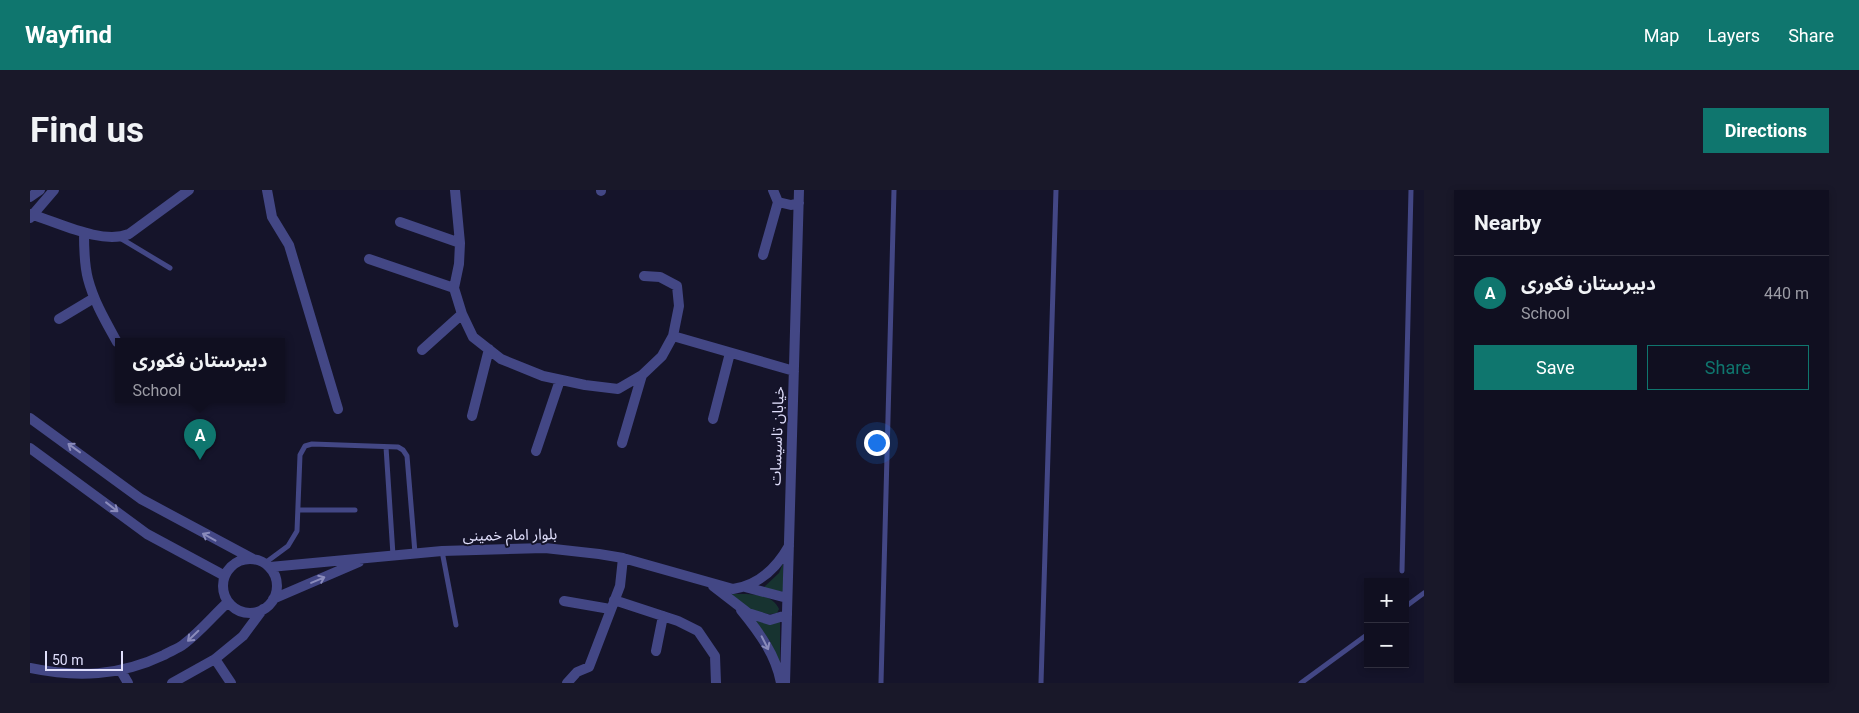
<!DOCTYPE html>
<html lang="en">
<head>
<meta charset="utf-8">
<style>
	:root { --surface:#100f20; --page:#191829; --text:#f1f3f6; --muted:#9c9ca5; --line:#302f3e; --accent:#0f766e }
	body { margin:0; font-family:Roboto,"Noto Sans Arabic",sans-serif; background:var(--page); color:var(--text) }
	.controls { position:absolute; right:15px; bottom:15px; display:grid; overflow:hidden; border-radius:0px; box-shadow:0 2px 8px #0003 }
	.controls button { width:45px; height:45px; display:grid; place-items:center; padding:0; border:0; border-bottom:1px solid var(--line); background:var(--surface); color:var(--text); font:25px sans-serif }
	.scale { position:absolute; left:15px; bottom:12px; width:78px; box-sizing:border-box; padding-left:5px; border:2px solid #e0dffc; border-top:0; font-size:14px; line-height:18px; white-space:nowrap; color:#e0dffc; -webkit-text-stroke:4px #15142a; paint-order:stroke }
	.you { position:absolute; left:846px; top:252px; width:18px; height:18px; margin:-12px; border:4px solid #fff; border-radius:50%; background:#1a73e8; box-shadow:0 0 0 8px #1a73e833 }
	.badge { display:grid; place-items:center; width:32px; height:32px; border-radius:50%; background:var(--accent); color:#fff; font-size:16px; font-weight:700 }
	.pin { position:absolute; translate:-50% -41px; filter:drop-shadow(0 1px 2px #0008) }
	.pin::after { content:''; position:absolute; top:26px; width:18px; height:15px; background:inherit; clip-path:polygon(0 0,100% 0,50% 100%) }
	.popup { position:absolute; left:85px; top:148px; width:170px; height:65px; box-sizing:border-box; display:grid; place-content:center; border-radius:0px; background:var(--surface); filter:drop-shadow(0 1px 4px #0005); font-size:16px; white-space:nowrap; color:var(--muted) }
	.popup b { font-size:19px; color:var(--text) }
	.popup::after { content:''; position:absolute; left:50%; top:100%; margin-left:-10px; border:10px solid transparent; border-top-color:var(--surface) }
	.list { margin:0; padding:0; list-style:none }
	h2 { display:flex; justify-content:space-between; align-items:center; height:65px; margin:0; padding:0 20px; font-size:21px }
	h2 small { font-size:16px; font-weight:400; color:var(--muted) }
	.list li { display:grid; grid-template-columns:32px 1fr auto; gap:15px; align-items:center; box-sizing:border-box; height:75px; padding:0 20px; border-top:1px solid var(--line) }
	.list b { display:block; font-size:19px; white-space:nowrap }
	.list p { margin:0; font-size:16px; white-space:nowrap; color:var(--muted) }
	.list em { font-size:16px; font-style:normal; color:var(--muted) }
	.actions { display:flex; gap:10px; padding:15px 20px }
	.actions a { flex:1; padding:11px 0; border:1px solid var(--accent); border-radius:0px; text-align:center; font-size:18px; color:var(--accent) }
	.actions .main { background:var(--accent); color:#fff }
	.map { position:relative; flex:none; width:1394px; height:493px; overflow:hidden; border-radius:0px }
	header { display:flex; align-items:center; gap:30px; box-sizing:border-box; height:70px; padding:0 25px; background:var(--accent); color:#fff }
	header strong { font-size:24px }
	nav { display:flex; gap:28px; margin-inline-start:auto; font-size:18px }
	.intro { display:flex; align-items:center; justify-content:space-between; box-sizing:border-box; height:120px; padding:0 30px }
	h1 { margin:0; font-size:35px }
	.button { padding:12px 22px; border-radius:0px; background:var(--accent); color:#fff; font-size:18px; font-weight:700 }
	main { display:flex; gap:30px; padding:0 30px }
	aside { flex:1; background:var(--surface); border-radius:0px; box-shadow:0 2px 8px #0003 }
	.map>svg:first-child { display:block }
	.green { fill:#173330 }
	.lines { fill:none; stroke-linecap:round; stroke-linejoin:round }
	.service { stroke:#434785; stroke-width:5 }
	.minor { stroke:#434785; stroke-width:10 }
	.oneway { stroke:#8a8bbb }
	.labels { text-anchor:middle; stroke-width:4; stroke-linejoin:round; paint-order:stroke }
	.street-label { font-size:15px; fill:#e0dffc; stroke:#15142a }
</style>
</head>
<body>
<header>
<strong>Wayfind</strong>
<nav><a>Map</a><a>Layers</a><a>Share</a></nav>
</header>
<div class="intro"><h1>Find us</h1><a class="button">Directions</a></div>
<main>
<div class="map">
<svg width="1394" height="493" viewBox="0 0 1394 493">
	<rect width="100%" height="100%" fill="#15142a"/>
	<!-- green -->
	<path class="green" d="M753 373V402L733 398 749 383Z
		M693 404C711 405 741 400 749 419L747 423C729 428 709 412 693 404Z
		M724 429C734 433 740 436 750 431V478L740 451Z"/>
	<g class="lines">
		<!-- service -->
		<path class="service" d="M90 48 140 78
			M356 257 363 365
			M268 320H325
			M412 361 426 435
			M235 373 258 356 267 341 270 265 275 256 282 254 368 257 373 260 377 266 385 363
			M1372 381 1381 0
			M1375 417 1394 403
			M851 493 864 0
			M1011 493 1026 0
			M1271 493 1338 444"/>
		<!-- minor -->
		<path class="minor" d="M237 0 242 27 259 55 308 219
			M743 0 748 12 761 15 769 13
			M571 1V0
			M0 7 10 0
			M0 24C28 32 71 55 99 44L159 0
			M0 28 24 0
			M370 32 430 53 425 0
			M54 43C54 58 54 74 58 89 64 112 76 132 87 152
			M430 53 429 74 424 98 432 124 443 147 471 169 513 186 555 195 588 199 612 185 632 166 643 146 649 116 647 96 630 87 614 86
			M733 65 748 12
			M339 69 424 98
			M29 129 64 108
			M643 146 764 181
			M392 160 432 124
			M442 226 459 159
			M0 228 111 309 223 369
			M683 229 700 163
			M592 253 612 185
			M0 258 117 344 195 386
			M506 261 530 190
			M193 396a27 27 0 1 1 54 0a27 27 0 1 1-54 0Z
			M240 377 412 361 515 358 569 364 593 368 703 399C729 395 746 379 759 356
			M683 396 718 423 740 430 757 425
			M715 397 757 408
			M243 409 329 372
			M584 410 648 431 668 441 685 466 686 493
			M534 411 580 419
			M711 420C729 442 746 465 751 493
			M626 461 633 426
			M185 469 201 493
			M0 478C47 488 90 486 134 465 140 461 148 459 154 454 170 442 183 426 198 412
			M91 481 98 493
			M142 493 185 469 213 446 233 419
			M537 493 547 482 559 477 590 396 593 368
			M755 493 769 0"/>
	</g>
	<!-- one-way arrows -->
	<defs><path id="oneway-shaft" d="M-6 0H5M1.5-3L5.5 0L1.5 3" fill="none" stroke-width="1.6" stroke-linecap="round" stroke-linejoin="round" transform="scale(1.25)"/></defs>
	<g class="oneway">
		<use href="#oneway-shaft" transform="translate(44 258) rotate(-144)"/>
		<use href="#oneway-shaft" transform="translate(82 317) rotate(38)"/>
		<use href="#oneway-shaft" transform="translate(179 347) rotate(-151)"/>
		<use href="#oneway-shaft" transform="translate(288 390) rotate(-23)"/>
		<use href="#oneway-shaft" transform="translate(163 446) rotate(136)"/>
		<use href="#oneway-shaft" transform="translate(735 453) rotate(63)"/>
	</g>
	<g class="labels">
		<!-- street labels -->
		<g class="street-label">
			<text transform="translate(747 246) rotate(-88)" y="5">خیابان تاسیسات</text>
			<text transform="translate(480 345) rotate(-1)" y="5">بلوار امام خمینی</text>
		</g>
	</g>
</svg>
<div class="controls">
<button>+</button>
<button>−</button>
</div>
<div class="scale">50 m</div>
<div class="you"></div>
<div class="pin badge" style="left:170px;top:270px">A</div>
<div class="popup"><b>دبیرستان فکوری</b>School</div>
</div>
<aside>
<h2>Nearby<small></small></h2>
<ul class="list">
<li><span class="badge">A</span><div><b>دبیرستان فکوری</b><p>School</p></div><em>440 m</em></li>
</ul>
<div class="actions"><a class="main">Save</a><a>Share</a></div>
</aside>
</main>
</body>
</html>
